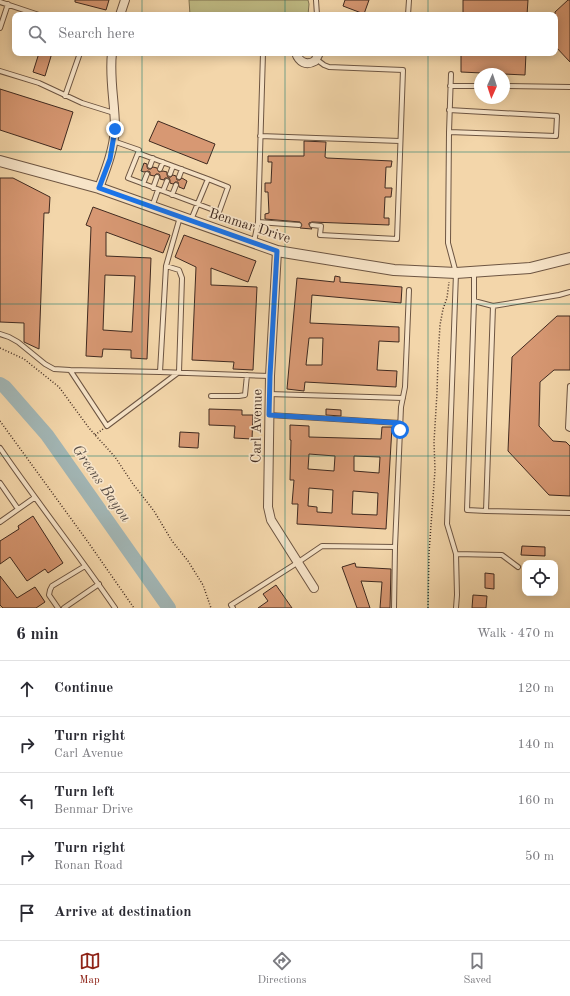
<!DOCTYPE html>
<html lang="en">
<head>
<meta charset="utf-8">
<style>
	:root { --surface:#fff; --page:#f2f2f3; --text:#2b2b33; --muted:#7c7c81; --line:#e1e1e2; --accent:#8f2418 }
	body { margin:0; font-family:"Old Standard TT",serif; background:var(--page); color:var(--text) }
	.controls { position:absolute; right:12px; bottom:12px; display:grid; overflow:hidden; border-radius:8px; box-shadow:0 2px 10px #0003 }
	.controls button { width:36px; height:36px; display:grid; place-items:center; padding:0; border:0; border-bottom:1px solid var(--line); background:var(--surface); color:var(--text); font:20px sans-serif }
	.compass { position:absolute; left:474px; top:68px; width:36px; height:36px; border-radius:50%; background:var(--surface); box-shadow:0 2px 10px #0003; rotate:183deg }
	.stop { position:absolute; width:12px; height:12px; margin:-9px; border:3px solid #1a73e8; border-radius:50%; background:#fff }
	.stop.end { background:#1a73e8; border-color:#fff; box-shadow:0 1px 4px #0008 }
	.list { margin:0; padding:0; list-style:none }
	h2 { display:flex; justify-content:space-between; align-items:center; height:52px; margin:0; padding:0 16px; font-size:17px }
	h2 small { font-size:13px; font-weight:400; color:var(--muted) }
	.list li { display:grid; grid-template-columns:26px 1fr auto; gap:12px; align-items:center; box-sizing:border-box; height:56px; padding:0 16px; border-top:1px solid var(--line) }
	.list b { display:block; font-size:15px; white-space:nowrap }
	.list p { margin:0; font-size:13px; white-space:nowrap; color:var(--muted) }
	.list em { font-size:13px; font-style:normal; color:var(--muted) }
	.icon { flex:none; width:22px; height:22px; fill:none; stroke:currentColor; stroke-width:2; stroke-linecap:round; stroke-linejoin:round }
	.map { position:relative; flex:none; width:570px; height:608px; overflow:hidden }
	.search { position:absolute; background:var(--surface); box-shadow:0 2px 10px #0003; left:12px; right:12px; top:12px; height:44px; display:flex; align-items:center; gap:10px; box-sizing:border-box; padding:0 14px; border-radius:8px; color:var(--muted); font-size:15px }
	.sheet { height:332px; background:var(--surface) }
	nav { display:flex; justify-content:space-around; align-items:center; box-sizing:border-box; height:56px; border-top:1px solid var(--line); background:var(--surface); font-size:11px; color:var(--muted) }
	nav a { display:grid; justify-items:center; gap:2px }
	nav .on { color:var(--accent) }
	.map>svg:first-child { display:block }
	.green { fill:#c0bc85; stroke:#807352 }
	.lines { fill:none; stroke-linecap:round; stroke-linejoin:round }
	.river { stroke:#a2b6b5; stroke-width:14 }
	.building { fill:#d79873; stroke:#402a20; fill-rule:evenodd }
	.service-casing { stroke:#6d5542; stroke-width:6 }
	.minor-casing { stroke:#6d5542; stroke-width:10 }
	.tertiary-casing { stroke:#6d5542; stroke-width:12 }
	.path { stroke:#402a20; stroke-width:1.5; stroke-dasharray:1 2; stroke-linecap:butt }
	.service { stroke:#f7e4c8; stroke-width:4 }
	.minor { stroke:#f7e4c8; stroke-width:8 }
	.tertiary { stroke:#f7e4c8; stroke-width:10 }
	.route { stroke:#1a73e8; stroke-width:5 }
	.grid { fill:none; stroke:#0f766e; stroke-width:1; stroke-opacity:0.55 }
	.labels { text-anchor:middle; stroke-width:3.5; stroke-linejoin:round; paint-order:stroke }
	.street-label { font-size:14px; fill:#402a20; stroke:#f7e4c8 }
	.water-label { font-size:15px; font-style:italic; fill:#584d45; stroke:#f7e4c8 }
</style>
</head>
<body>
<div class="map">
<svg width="570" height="608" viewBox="0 0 570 608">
	<rect width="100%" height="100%" fill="#f3d6aa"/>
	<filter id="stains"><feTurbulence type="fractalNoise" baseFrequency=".005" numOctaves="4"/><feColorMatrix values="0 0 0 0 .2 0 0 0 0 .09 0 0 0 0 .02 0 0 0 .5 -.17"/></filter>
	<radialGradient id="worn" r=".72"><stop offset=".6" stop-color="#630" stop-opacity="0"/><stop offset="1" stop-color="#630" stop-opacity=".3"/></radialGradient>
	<!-- green -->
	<path class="green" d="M189 0H308L309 4 308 15H297L295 13 290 15H190Z"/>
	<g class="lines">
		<!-- river -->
		<path class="river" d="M0 384 5 387 47 435 169 608"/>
	</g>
	<!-- building -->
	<path class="building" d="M75 0H109L106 10 75 2Z
		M345 0H369L364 14 343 6Z
		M463 0H528L527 15H463Z
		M568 0H570V62L555 46V12Z
		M39 53H52L45 76 33 72Z
		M461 53H526L525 75 461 72Z
		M0 89 73 112 61 150 0 130Z
		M158 121 215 144 207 164 149 141Z
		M304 141 326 142 325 157 327 158 392 161 391 167H386L385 188H392L391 197H385L384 218H389V225L312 222 309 223V225L312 229 300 228 302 225 300 222 265 219V214L269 213 268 192H265V183H271L272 162H268V156H304Z
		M144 163 147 164V167L148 169H151L153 167 157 168 159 172 163 171 167 172V175L168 177H171L173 175 176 176 177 180H180L182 178 187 181 184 189 179 187 178 182H175L173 184 170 183V180L169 178H165L164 180 160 179V176L159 174H156L154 176 150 175V172L148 171 144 172 141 171Z
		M0 178H13L50 197 49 213H44L39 349 24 342V323L0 322Z
		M93 207 170 235 163 253 106 232V256L151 258 147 359 131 358V350L103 349 102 357 86 356 91 227 86 225ZM105 275 135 276 132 332 103 330Z
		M184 235 256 261 248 282 211 268V285L257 287 253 370 233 369 234 362 192 360 196 267 175 257Z
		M335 276 340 277V282L402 287 401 303 312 295 310 323 399 327V342L379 341 377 370 397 371 396 387 305 382 304 391 287 389 297 278 334 282ZM309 338H323L322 365H306Z
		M557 316H570V370H554L540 382 539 426 553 441 566 442 570 446V496L549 495 508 451 512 357Z
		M209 409 242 410V415H253L252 439 234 438 235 426 209 425Z
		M326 409 341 410V416L326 415Z
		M290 425 309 426V437L381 439 382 427H392L386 529 297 524 298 504H292L294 480H290L291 440H290ZM309 454 335 456 334 471 308 469ZM354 456 380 457 379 473 354 471ZM309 488 333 490 332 513 317 512V507L308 506ZM353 491 378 493 377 515 352 514Z
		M180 432 199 433 198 448 179 447Z
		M33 516 63 563 48 573 45 569 27 581 10 557 0 564V541L19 529 18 526Z
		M522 546 545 547V556L521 555Z
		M355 563 356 567 391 569 390 608H380L382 582 361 581 370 608H357L342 567Z
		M485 573 494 574V589L485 588Z
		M0 576 17 598 35 587 45 602 36 608H3L0 605Z
		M276 585 292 608H258L268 601 263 594Z
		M473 595 487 596 486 608H472Z"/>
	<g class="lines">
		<!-- service casing -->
		<g class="service-casing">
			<path id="service" d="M316 0 317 15
				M0 2 39 15
				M408 15 409 0
				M0 28 8 4
				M0 71 39 83 82 103 114 113
				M451 74 449 132 448 243 456 273 447 524 456 554 457 595 456 608
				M450 86H480
				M504 86 570 87
				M65 96 80 53
				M449 132 556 136 557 116 449 110
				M260 136 400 141
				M113 141 139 150 138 153 208 179 191 220
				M138 153 128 178 219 212 228 187 208 179
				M150 166 153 158
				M160 169 163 162
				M170 174 173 166
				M179 177 182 169
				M143 184 147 174
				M153 188 157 177
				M163 191 167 181
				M172 195 176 185
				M152 207 158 190
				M258 222 299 225
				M312 225 321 226 320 235 397 239 403 70 329 67 324 65 316 59
				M254 242 258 222 263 53
				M166 266 180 217
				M474 273V301L467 510 486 511 493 306 559 295 570 292
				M474 301 493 306
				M0 334 9 337 18 342 45 364 54 369 70 370 107 426 179 372 182 278 179 270 166 266 160 372
				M70 370 160 372 270 376
				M570 386 568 428 570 429
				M269 394 403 398
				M211 396H239L245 395 247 375
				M269 415 400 423
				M0 448C37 502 78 554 115 608
				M0 483 18 509
				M486 511 570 513
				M0 522 34 498
				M456 554 502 555 518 567
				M58 608 49 595 50 590 52 586 85 566
				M64 608 99 584
				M233 608 231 605 297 563 322 546 395 547
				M394 608 395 547 401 407 405 387 409 290"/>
		</g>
		<!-- minor casing -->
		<g class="minor-casing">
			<path id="minor" d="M120 15 125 0
				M296 53C299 62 306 66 315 61L319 53
				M99 188C106 169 114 149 115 128 115 103 109 78 112 53
				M277 251 270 376 268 507 271 520 314 588"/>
		</g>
		<!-- tertiary casing -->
		<g class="tertiary-casing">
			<path id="tertiary" d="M0 161 99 188 277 251 394 270 456 273 530 268 570 258"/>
		</g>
		<!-- path -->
		<path class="path" d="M0 348 24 359 59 387 89 428 115 457 133 484 154 511 172 541 188 561 203 585 211 608
			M0 421 88 542 134 608
			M95 435 103 429
			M428 608 429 553 435 470 434 442 437 393 438 359 440 325 443 309 447 298 449 282"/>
		<!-- service -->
		<use href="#service" class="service"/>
		<!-- minor -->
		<use href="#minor" class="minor"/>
		<!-- tertiary -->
		<use href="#tertiary" class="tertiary"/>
	</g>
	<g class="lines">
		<!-- route -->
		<path class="route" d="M115 129 110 159 99 188 277 251 270 376 269 415 400 423V430"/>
	</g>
	<!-- grid -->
	<path class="grid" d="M142 0V15M285 0V15M428 0V15M142 53V608M285 53V608M428 53V608M0 152H570M0 304H570M0 456H570"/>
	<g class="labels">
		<!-- street labels -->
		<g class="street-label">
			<text transform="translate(250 225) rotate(18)" y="5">Benmar Drive</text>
			<text transform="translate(256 426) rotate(-89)" y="5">Carl Avenue</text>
		</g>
		<!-- water labels -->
		<g class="water-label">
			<text transform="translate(102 483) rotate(55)" y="5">Greens Bayou</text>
		</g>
	</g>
	<rect width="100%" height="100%" filter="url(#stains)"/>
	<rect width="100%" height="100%" fill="url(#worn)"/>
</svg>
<div class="controls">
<button><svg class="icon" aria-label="locate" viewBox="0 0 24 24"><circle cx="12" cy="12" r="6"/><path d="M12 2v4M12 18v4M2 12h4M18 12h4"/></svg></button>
</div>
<svg class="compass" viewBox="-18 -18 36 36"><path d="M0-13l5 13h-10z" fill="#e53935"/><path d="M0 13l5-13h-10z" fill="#7c7c81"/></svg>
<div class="stop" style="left:400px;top:430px"></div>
<div class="stop end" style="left:115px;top:129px"></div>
<div class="search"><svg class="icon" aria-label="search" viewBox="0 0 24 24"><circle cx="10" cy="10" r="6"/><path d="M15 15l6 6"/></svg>Search here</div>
</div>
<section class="sheet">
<h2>6 min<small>Walk · 470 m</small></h2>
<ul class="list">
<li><svg class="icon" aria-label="ahead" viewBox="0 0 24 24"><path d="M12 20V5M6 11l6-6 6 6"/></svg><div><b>Continue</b></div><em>120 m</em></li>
<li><svg class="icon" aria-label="right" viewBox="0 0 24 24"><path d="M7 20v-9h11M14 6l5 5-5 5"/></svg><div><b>Turn right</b><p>Carl Avenue</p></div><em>140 m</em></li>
<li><svg class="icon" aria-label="left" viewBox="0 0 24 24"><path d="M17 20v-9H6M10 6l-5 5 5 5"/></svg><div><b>Turn left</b><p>Benmar Drive</p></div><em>160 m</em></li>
<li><svg class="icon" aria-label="right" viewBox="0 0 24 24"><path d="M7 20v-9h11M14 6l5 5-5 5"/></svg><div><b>Turn right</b><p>Ronan Road</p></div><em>50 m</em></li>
<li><svg class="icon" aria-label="arrive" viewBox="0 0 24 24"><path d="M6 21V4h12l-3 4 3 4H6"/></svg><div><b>Arrive at destination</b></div></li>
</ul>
</section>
<nav>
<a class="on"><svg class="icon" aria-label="map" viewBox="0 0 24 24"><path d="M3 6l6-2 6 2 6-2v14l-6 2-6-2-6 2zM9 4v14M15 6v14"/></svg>Map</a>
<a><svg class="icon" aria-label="directions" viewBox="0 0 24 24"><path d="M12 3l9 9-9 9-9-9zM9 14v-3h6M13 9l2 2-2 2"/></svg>Directions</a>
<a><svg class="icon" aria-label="saved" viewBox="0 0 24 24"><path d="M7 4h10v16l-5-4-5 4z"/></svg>Saved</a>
</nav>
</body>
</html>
